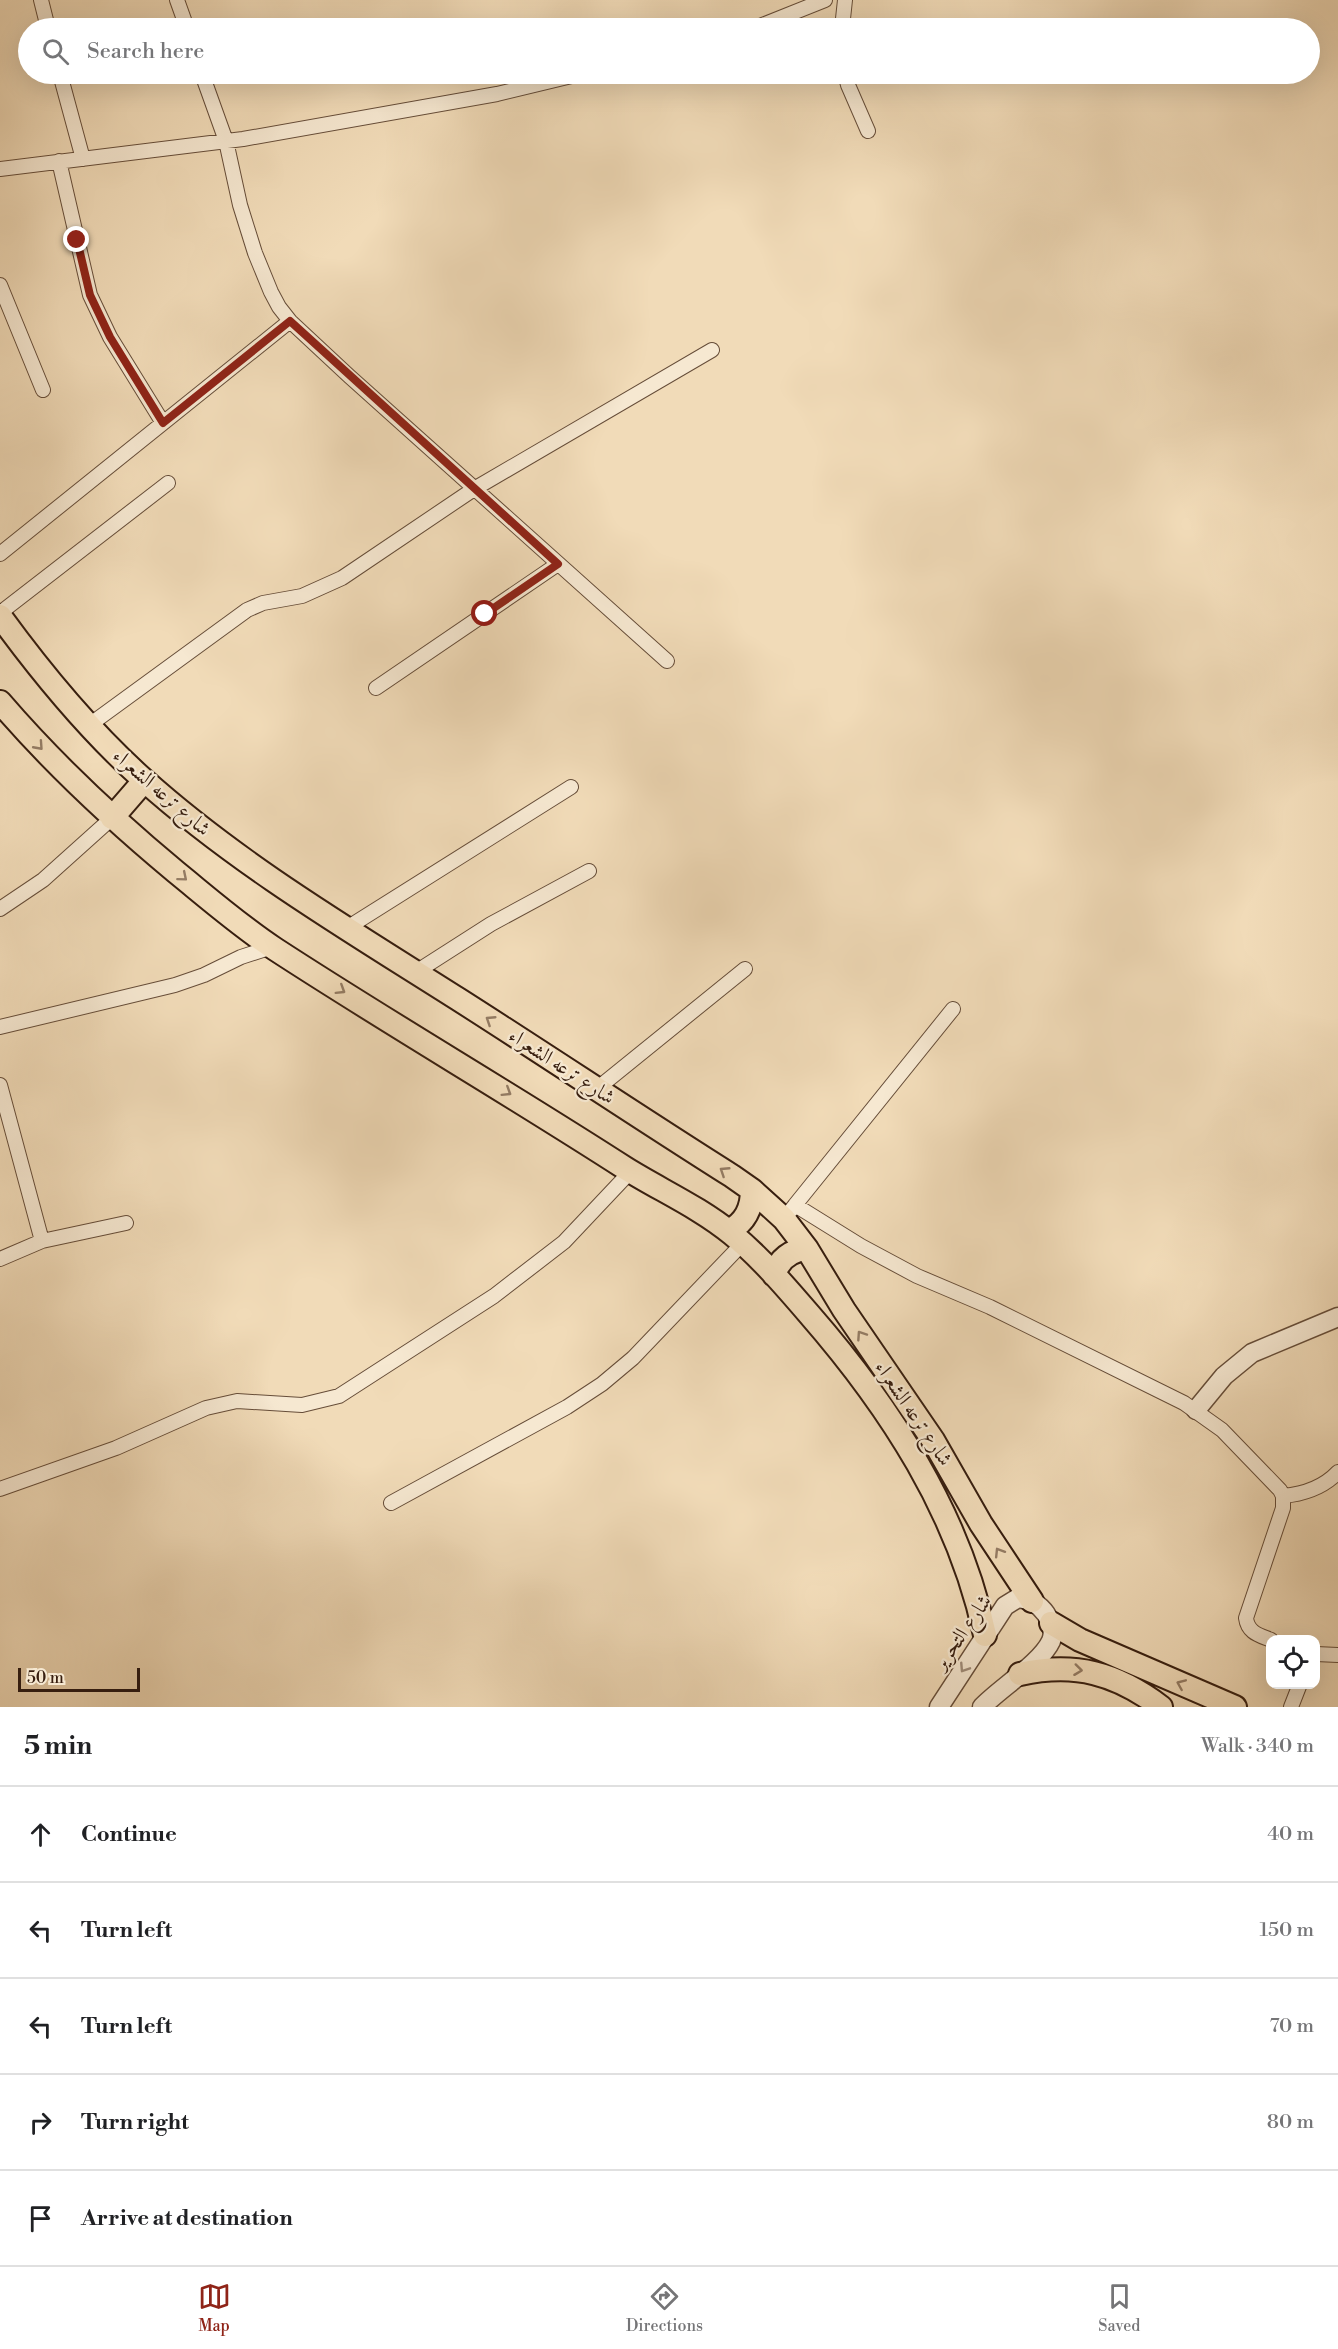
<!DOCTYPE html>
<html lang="en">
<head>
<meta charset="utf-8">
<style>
	:root { --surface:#fff; --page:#f6f6f6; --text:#202124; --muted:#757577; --line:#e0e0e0; --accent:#8f2418 }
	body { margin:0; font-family:"Libre Bodoni",Amiri,serif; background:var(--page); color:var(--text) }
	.controls { position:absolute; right:18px; bottom:18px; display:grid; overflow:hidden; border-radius:12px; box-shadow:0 6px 24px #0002 }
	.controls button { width:54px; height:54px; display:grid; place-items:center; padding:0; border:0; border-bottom:2px solid var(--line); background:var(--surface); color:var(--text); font:30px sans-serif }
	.scale { position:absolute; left:18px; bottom:15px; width:122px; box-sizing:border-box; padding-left:6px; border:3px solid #371e0f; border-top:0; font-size:16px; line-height:21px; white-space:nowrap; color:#371e0f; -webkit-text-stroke:4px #f6e8d1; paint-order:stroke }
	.stop { position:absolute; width:18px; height:18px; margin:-14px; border:4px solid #8f2418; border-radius:50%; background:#fff }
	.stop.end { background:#8f2418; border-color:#fff; box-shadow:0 2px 6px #0008 }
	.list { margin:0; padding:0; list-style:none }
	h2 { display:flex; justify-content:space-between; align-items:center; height:78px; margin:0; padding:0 24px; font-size:26px }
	h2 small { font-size:20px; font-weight:400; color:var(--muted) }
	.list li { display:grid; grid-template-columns:39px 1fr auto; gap:18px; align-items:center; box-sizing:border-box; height:96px; padding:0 24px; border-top:2px solid var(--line) }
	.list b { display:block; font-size:22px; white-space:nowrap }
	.list em { font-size:20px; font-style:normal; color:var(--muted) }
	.icon { flex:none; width:33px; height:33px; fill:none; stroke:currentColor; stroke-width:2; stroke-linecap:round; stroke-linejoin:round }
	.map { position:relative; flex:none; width:1338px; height:1707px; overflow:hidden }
	.search { position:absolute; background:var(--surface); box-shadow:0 6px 24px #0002; left:18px; right:18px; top:18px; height:66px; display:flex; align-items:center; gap:15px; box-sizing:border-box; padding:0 21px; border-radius:33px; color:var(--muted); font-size:22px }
	.sheet { height:558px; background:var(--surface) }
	nav { display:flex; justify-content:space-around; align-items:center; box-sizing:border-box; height:84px; border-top:2px solid var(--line); background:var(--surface); font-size:16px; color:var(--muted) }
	nav a { display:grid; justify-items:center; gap:3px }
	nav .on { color:var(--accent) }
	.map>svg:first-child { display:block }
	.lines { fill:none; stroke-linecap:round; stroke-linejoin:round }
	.minor-casing { stroke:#664d39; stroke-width:16 }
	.tertiary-casing { stroke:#664d39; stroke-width:21 }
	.trunk-casing { stroke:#371e0f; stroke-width:26 }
	.minor { stroke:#f6e8d1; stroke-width:14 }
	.tertiary { stroke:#f6e8d1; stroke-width:18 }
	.trunk { stroke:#f1dbb8; stroke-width:22 }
	.oneway { stroke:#947c64 }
	.oneway2 { stroke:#a08d7a }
	.route { stroke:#8f2418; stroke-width:8 }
	.labels { text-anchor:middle; stroke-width:4.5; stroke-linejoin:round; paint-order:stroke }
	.street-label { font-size:21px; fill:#371e0f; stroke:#f6e8d1 }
</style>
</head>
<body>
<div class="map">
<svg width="1338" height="1707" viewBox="0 0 1338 1707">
	<rect width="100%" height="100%" fill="#f1dbb8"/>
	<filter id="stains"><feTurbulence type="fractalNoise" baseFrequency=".00333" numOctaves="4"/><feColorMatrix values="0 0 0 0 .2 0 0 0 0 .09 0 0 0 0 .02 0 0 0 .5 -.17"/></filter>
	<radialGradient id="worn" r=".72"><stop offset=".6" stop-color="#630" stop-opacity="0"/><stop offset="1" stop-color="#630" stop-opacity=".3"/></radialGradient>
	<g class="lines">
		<!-- minor casing -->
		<g class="minor-casing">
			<path id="minor" d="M41 0 48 28
				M177 0 187 28
				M755 28 825 0
				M842 28 845 0
				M60 74 83 159
				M202 74 226 141 240 205 255 253 271 292 279 307 290 321 349 376 667 661
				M845 74 848 85 868 131
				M59 161 90 295 110 337 163 423
				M0 169 243 139 497 94 580 74
				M0 285 43 390
				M0 554 290 321
				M0 613 168 483
				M376 688 558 564
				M88 726 247 610 263 603 302 596 342 578 474 489 712 350
				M0 909 43 880 112 818
				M347 928 571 787
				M416 972 491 924 589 871
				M0 1027 175 985 204 975 241 957 272 947
				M0 1085 42 1241
				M598 1088 745 969
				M795 1205 953 1009
				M784 1219 795 1205 861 1246 917 1276 990 1307 1184 1403 1222 1430 1280 1490 1283 1496V1508L1246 1618C1248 1633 1259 1635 1271 1640
				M0 1259 42 1241 126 1223
				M0 1489 116 1448 206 1408 237 1401 302 1405 339 1396 494 1296 564 1242 631 1171
				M1283 1496C1304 1494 1323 1488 1338 1472
				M391 1503 567 1407 602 1384 633 1358 743 1243
				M1316 1654 1338 1655
				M1291 1707 1300 1684"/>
		</g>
		<!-- tertiary casing -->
		<g class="tertiary-casing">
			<path id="tertiary" d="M1196 1410 1224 1376 1252 1353 1338 1317
				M939 1707 1005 1606 1018 1598C1030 1599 1039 1604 1046 1614 1051 1622 1055 1632 1051 1641 1041 1663 1000 1688 982 1707"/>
		</g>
		<!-- trunk casing -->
		<g class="trunk-casing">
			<path id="trunk" d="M0 616C43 675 89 731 144 780 239 865 351 931 458 999 549 1057 640 1118 732 1176L752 1190 784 1219 807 1249 844 1310 933 1440 981 1524 1032 1601
				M0 702C55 766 111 818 176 872 208 898 240 926 275 949 390 1024 509 1093 625 1168 660 1190 699 1207 732 1234 760 1257 785 1286 809 1314 890 1407 959 1513 985 1635
				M112 818 144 781
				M729 1231C745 1222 752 1209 752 1190
				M774 1275C779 1259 791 1250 807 1249
				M1051 1623 1080 1640 1235 1707
				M1020 1674C1075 1662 1116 1673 1161 1707"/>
		</g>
		<!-- minor -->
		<use href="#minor" class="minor"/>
		<!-- tertiary -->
		<use href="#tertiary" class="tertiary"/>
		<!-- trunk -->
		<use href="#trunk" class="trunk"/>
	</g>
	<!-- one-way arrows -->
	<defs><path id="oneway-chevron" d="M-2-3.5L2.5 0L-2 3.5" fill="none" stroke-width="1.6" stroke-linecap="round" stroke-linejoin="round" transform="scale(1.5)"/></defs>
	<g class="oneway">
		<use href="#oneway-chevron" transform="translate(39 746) rotate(48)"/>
		<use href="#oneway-chevron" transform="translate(183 877) rotate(40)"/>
		<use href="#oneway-chevron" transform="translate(341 990) rotate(32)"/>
		<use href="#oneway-chevron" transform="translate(490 1020) rotate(-147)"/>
		<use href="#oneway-chevron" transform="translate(507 1092) rotate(32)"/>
		<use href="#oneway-chevron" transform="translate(724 1171) rotate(-147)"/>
		<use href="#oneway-chevron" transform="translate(861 1335) rotate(-124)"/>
		<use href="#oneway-chevron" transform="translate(999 1552) rotate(-122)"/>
		<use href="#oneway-chevron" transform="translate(1078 1670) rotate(7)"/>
		<use href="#oneway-chevron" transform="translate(1181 1684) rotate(-157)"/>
	</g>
	<use class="oneway2" href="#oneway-chevron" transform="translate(964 1668) rotate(123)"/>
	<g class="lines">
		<!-- route -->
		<path class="route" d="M77 240 90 295 110 337 163 423 290 321 558 564 485 614"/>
	</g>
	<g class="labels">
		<!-- street labels -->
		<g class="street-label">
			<text transform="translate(162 792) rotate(41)" y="7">شارع ترعه الشعراء</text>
			<text transform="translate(562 1066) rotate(33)" y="7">شارع ترعه الشعراء</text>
			<text transform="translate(914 1413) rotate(56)" y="7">شارع ترعه الشعراء</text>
			<text transform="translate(962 1632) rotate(-55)" y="7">شارع التحرير</text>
		</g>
	</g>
	<rect width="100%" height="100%" filter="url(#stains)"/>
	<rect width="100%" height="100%" fill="url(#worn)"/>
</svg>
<div class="controls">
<button><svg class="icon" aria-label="locate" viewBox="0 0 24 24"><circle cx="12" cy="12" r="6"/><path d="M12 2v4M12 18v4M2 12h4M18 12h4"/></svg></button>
</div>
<div class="scale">50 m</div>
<div class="stop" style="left:485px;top:614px"></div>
<div class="stop end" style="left:77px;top:240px"></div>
<div class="search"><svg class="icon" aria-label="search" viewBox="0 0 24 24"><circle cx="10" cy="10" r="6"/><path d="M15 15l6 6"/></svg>Search here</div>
</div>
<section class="sheet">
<h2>5 min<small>Walk · 340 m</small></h2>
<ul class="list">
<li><svg class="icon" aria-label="ahead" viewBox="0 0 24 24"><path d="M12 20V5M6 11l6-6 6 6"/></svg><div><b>Continue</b></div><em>40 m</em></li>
<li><svg class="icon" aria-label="left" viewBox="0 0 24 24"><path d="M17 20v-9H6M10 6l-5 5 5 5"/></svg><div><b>Turn left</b></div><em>150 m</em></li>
<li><svg class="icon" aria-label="left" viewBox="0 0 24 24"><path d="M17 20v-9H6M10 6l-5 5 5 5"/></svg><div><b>Turn left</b></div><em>70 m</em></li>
<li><svg class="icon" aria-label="right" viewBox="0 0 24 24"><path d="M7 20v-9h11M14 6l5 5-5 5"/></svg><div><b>Turn right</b></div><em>80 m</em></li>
<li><svg class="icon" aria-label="arrive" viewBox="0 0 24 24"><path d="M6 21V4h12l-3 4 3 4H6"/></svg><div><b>Arrive at destination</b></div></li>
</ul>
</section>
<nav>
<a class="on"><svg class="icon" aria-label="map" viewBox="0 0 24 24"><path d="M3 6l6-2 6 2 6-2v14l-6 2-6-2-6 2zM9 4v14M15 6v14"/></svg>Map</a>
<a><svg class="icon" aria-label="directions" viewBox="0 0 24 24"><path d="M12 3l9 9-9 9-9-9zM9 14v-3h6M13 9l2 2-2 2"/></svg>Directions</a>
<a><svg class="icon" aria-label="saved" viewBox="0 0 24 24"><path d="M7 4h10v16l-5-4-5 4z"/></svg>Saved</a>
</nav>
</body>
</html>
